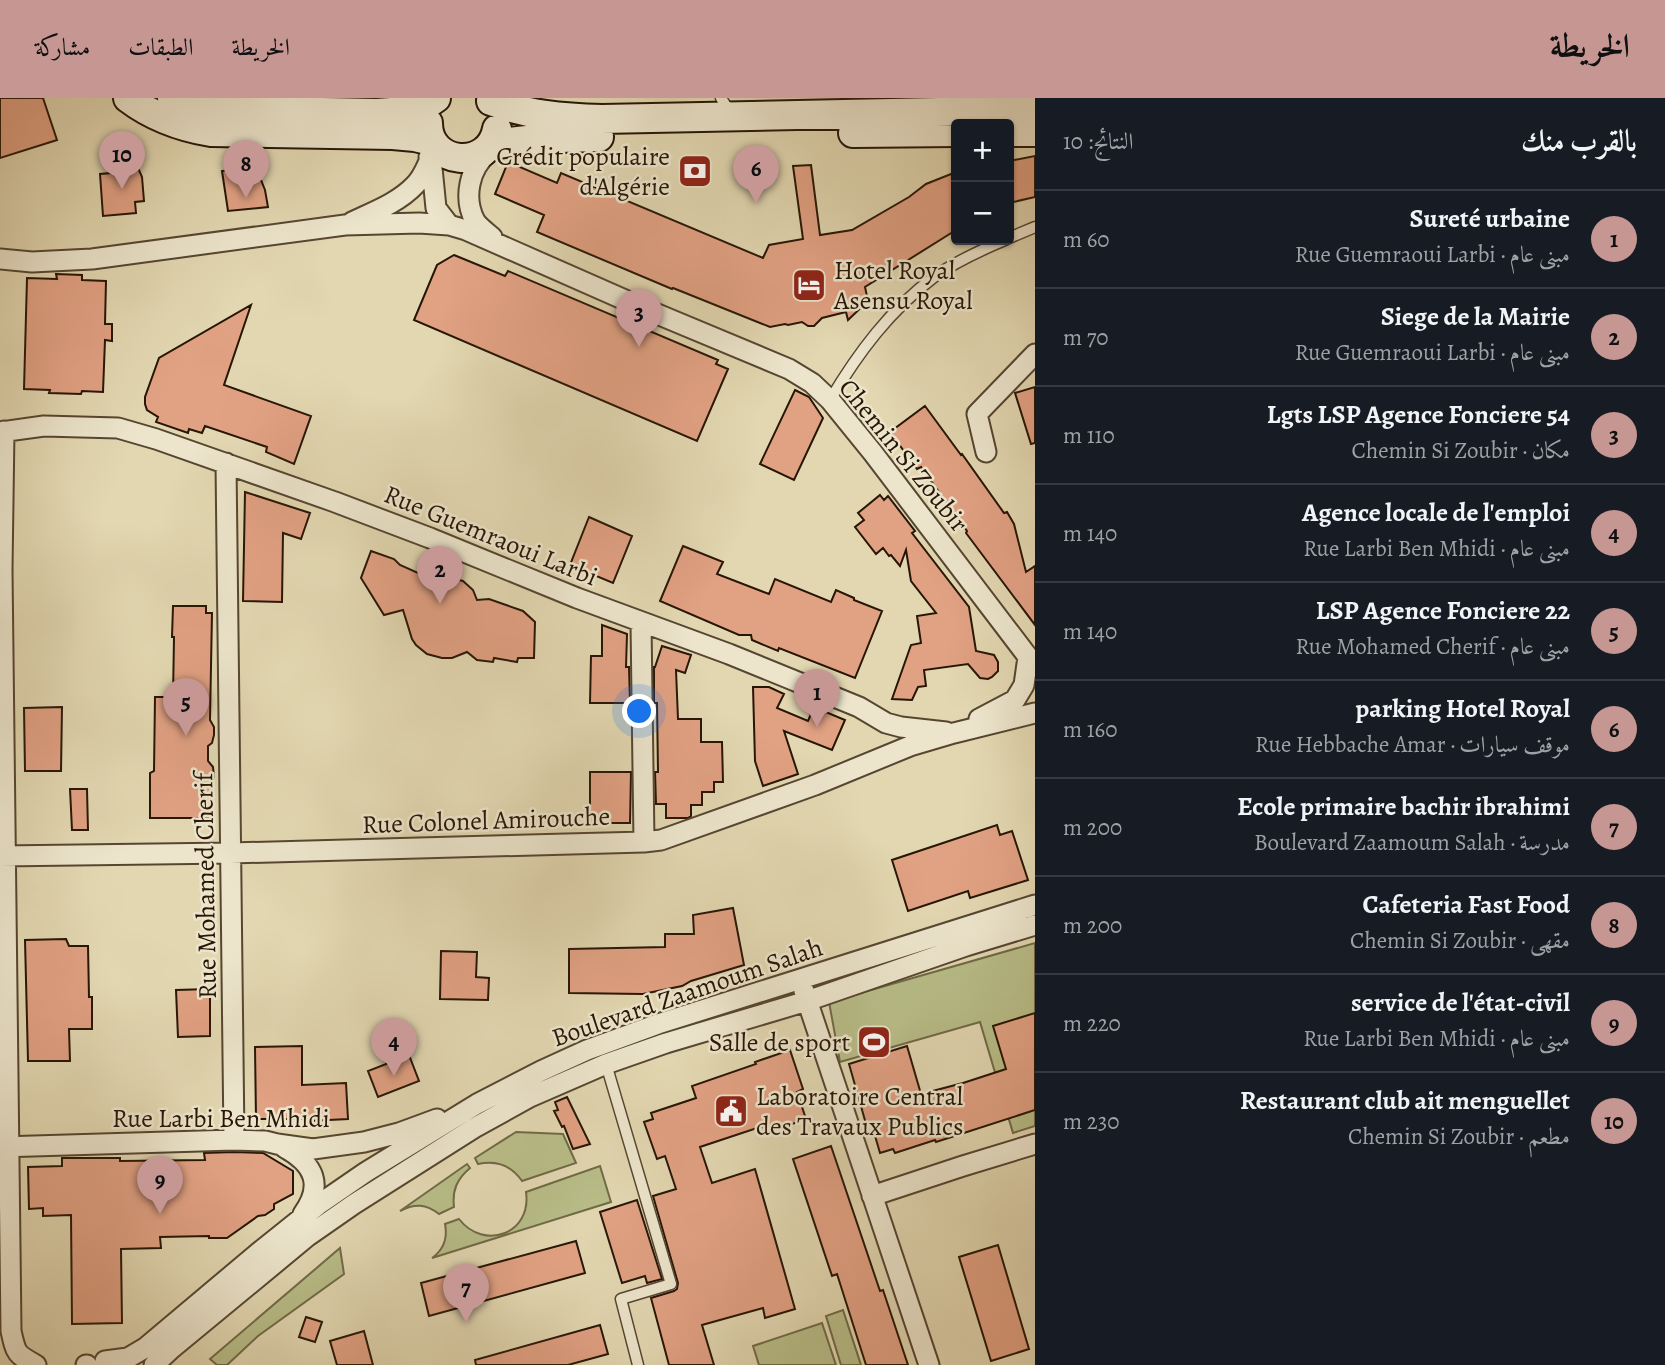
<!DOCTYPE html>
<html lang="ar">
<head>
<meta charset="utf-8">
<style>
	:root { --surface:#171b24; --page:#242831; --text:#f1f3f6; --muted:#9ea1a6; --line:#363941; --accent:#c59692 }
	body { margin:0; font-family:Alegreya,Amiri,serif; background:var(--page); color:var(--text); direction:rtl }
	.controls { position:absolute; right:21px; top:21px; display:grid; overflow:hidden; border-radius:7px; box-shadow:0 2px 5px #0004 }
	.controls button { width:63px; height:63px; display:grid; place-items:center; padding:0; border:0; border-bottom:2px solid var(--line); background:var(--surface); color:var(--text); font:35px sans-serif }
	.you { position:absolute; left:640px; top:614px; width:24px; height:24px; margin:-18px; border:5px solid #fff; border-radius:50%; background:#1a73e8; box-shadow:0 0 0 10px #1a73e833 }
	.badge { display:grid; place-items:center; width:46px; height:46px; border-radius:50%; background:var(--accent); color:#111; font-size:23px; font-weight:700 }
	.pin { position:absolute; translate:-50% -58px; filter:drop-shadow(0 2px 4px #0008) }
	.pin::after { content:''; position:absolute; top:37px; width:24px; height:21px; background:inherit; clip-path:polygon(0 0,100% 0,50% 100%) }
	.list { margin:0; padding:0; list-style:none }
	h2 { display:flex; justify-content:space-between; align-items:center; height:91px; margin:0; padding:0 28px; font-size:30px }
	h2 small { font-size:23px; font-weight:400; color:var(--muted) }
	.list li { display:grid; grid-template-columns:46px 1fr auto; gap:21px; align-items:center; box-sizing:border-box; height:98px; padding:0 28px; border-top:2px solid var(--line) }
	.list b { display:block; font-size:26px; white-space:nowrap }
	.list p { margin:0; font-size:23px; white-space:nowrap; color:var(--muted) }
	.list em { font-size:23px; font-style:normal; color:var(--muted) }
	.map { position:relative; flex:none; width:1035px; height:1267px; overflow:hidden; direction:ltr }
	header { display:flex; align-items:center; gap:42px; box-sizing:border-box; height:98px; padding:0 35px; background:var(--accent); color:#111 }
	header strong { font-size:33px }
	nav { display:flex; gap:38px; margin-inline-start:auto; font-size:24px }
	main { display:flex }
	aside { flex:1; background:var(--surface) }
	.map>svg:first-child { display:block }
	.green { fill:#b8bd88; stroke:#706a47; stroke-width:2 }
	.building { fill:#e1a183; stroke:#271606; stroke-width:2 }
	.lines { fill:none; stroke-linecap:round; stroke-linejoin:round }
	.service-casing { stroke:#564631; stroke-width:13 }
	.minor-casing { stroke:#564631; stroke-width:23 }
	.secondary-casing { stroke:#271606; stroke-width:32 }
	.service { stroke:#ece5cc; stroke-width:10 }
	.minor { stroke:#ece5cc; stroke-width:19 }
	.secondary { stroke:#ece5cc; stroke-width:28 }
	.labels { text-anchor:middle; stroke-width:5; stroke-linejoin:round; paint-order:stroke }
	.poi-label { font-size:26px; fill:#271606; stroke:#ece5cc; text-anchor:end }
	.street-label { font-size:26px; fill:#271606; stroke:#ece5cc }
</style>
</head>
<body>
<header>
<strong>الخريطة</strong>
<nav><a>الخريطة</a><a>الطبقات</a><a>مشاركة</a></nav>
</header>
<main>
<aside>
<h2>بالقرب منك<small>النتائج: 10</small></h2>
<ul class="list">
<li><span class="badge">1</span><div><b>Sureté urbaine</b><p>مبنى عام · Rue Guemraoui Larbi</p></div><em>60 m</em></li>
<li><span class="badge">2</span><div><b>Siege de la Mairie</b><p>مبنى عام · Rue Guemraoui Larbi</p></div><em>70 m</em></li>
<li><span class="badge">3</span><div><b>54 Lgts LSP Agence Fonciere</b><p>مكان · Chemin Si Zoubir</p></div><em>110 m</em></li>
<li><span class="badge">4</span><div><b>Agence locale de l'emploi</b><p>مبنى عام · Rue Larbi Ben Mhidi</p></div><em>140 m</em></li>
<li><span class="badge">5</span><div><b>22 LSP Agence Fonciere</b><p>مبنى عام · Rue Mohamed Cherif</p></div><em>140 m</em></li>
<li><span class="badge">6</span><div><b>parking Hotel Royal</b><p>موقف سيارات · Rue Hebbache Amar</p></div><em>160 m</em></li>
<li><span class="badge">7</span><div><b>Ecole primaire bachir ibrahimi</b><p>مدرسة · Boulevard Zaamoum Salah</p></div><em>200 m</em></li>
<li><span class="badge">8</span><div><b>Cafeteria Fast Food</b><p>مقهى · Chemin Si Zoubir</p></div><em>200 m</em></li>
<li><span class="badge">9</span><div><b>service de l'état-civil</b><p>مبنى عام · Rue Larbi Ben Mhidi</p></div><em>220 m</em></li>
<li><span class="badge">10</span><div><b>Restaurant club ait menguellet</b><p>مطعم · Chemin Si Zoubir</p></div><em>230 m</em></li>
</ul>
</aside>
<div class="map">
<svg width="1035" height="1267" viewBox="0 0 1035 1267">
	<rect width="100%" height="100%" fill="#e2d7b1"/>
	<filter id="stains"><feTurbulence type="fractalNoise" baseFrequency=".00286" numOctaves="4"/><feColorMatrix values="0 0 0 0 .2 0 0 0 0 .09 0 0 0 0 .02 0 0 0 .5 -.17"/></filter>
	<radialGradient id="worn" r=".72"><stop offset=".6" stop-color="#630" stop-opacity="0"/><stop offset="1" stop-color="#630" stop-opacity=".3"/></radialGradient>
	<!-- green -->
	<path class="green" d="M1035 845V1028L1013 1035 980 924 840 964 829 904Z
		M516 1034 563 1036 576 1065 522 1083C511 1067 497 1062 478 1066L475 1060Z
		M467 1066 470 1070C457 1081 452 1092 454 1109L439 1116C426 1106 415 1105 400 1113Z
		M600 1068 611 1104 432 1160C443 1152 448 1141 445 1126L459 1121C484 1153 532 1136 526 1094Z
		M340 1150 344 1176 258 1238 227 1267H217L210 1261Z
		M843 1212 861 1267H841L826 1218Z
		M822 1225 836 1267H759L753 1248Z"/>
	<!-- building -->
	<path class="building" d="M0 0H43L57 42 0 60Z
		M1035 58V99L1009 105V63Z
		M126 63 133 66 139 72 142 79 144 103 135 104 136 115 103 118 100 76 111 75 110 64Z
		M508 64 557 85 561 75 763 160 769 147 803 141 793 68 811 67 820 137 852 132 909 99 926 86 956 74V132L865 189 868 203 848 222 846 214 822 220 814 228H808L802 224 788 227 785 226 770 229 673 190 672 191 537 134 544 117 495 96Z
		M245 70 254 75 261 82 265 92 268 109 228 113 222 73Z
		M454 157 505 178 508 173 718 262 716 266 728 271 697 343 414 222 437 167Z
		M56 176 82 177V182L106 183 105 226H112V243L105 242 103 294 82 293 81 296 49 295 50 292 24 291 27 180 57 181Z
		M251 207 224 287 311 318 294 366 266 354 267 349 205 328 202 335 189 331 188 335 156 324 158 319 147 312 145 306V299L159 260Z
		M1035 289V345L1031 346 1015 295Z
		M795 292 809 299 823 320 794 382 760 366Z
		M925 308 961 357 962 356 1004 415 1007 414 1014 426 1026 474 1035 468V527L966 435 967 433 921 369 917 371 890 334Z
		M245 394 310 415 301 441 283 435 282 504 243 503Z
		M880 397 884 402 888 398 915 433 912 435 969 509 976 553 994 557 998 564V573L992 579 988 581 980 580 968 566 924 572 926 588 918 589 912 602 892 601 911 547 921 545 917 518 936 515 911 483 906 452 900 468 891 457 889 458 883 450 876 456 855 429 864 422 858 415Z
		M589 419 632 438 613 485 570 467Z
		M683 448 723 464 717 476 769 496 775 481 831 504 836 492 854 500V502L882 513 855 580 779 550 778 553 752 542 751 537H739L660 503Z
		M371 453 394 461 400 467 438 484 451 480 463 483 473 492 477 502 489 501 523 513 535 524 534 560H518L517 564 494 560 493 564 477 562 467 554 452 560H442L427 556 416 547 412 541 403 512 384 517 361 480Z
		M173 508H206V515H212L210 622 214 629V637L212 645 208 648V663L213 669 214 679 211 687 212 720H150V675L154 673 155 599H173L174 539H172Z
		M602 527 627 536 626 569H629L630 605H590L591 558H602Z
		M662 548 691 557 685 575 676 572 678 621H701V644H722L723 684H714V694H702V707H691V718L688 720H666V706H656L655 674H658L657 605H654V569H655Z
		M753 589H769L784 596 777 610 808 623 814 609 845 622 832 652 784 633 798 676 763 688 755 663Z
		M62 609 61 673H25L24 610Z
		M590 674H631L630 725H590Z
		M70 691H87L88 732H72Z
		M997 727 1000 737 1012 733 1028 782 970 800 968 793 908 813 892 762Z
		M733 810 744 867 691 883 682 888 643 896 569 895V851L665 849V836H694L693 817Z
		M66 841 69 848H88L89 899H92V931H69L70 963H28L25 842Z
		M441 853 477 854 476 879 489 880 488 902 440 901Z
		M210 891V938L178 939 176 892Z
		M1035 915V1012L936 1044 935 1042 895 1055 893 1051 880 1055 871 1024 866 1026 849 966 907 948 921 996 963 985 1006 971 993 928Z
		M302 948V987L346 985 348 1021 309 1023V1021H256L255 949Z
		M790 952 803 991 797 994 806 1021 765 1036 763 1028 700 1049 712 1085 755 1071 795 1211 765 1220 763 1210 702 1227 714 1267H669L651 1200 674 1193 677 1191 678 1185 653 1098 676 1091 665 1058 657 1061 644 1024 653 1021 651 1015 696 1000 692 988 756 966 755 964Z
		M409 957 419 983 378 999 368 973Z
		M567 999 590 1046 573 1051 564 1028 562 1029 554 1013 558 1012 555 1004Z
		M831 1048 880 1193 883 1192 908 1267H866L837 1176 832 1178 793 1061Z
		M234 1054 263 1055 293 1073V1096L274 1106V1111L265 1117 258 1118 227 1140H209V1138L160 1139 161 1150 121 1151 122 1225 72 1226 71 1117 43 1118V1110L29 1111 28 1069 62 1068V1060H120V1063L205 1062 204 1055Z
		M637 1102 662 1181 647 1185 645 1178 622 1185 600 1114Z
		M576 1143 585 1175 429 1218 421 1185Z
		M998 1147 1029 1251 991 1263 959 1159Z
		M306 1219 322 1224 315 1244 299 1239Z
		M600 1227 608 1256 568 1267H476L475 1262Z
		M364 1233 373 1267H337L330 1243Z"/>
	<g class="lines">
		<!-- service casing -->
		<g class="service-casing">
			<path id="service" d="M721 0 726 8 734 12
				M1009 140 1035 129
				M830 302C858 255 890 212 934 179 955 164 981 152 1005 142
				M606 966 671 1186 621 1201 638 1267"/>
		</g>
		<!-- minor casing -->
		<g class="minor-casing">
			<path id="minor" d="M489 54C469 70 463 100 475 123 479 129 486 134 492 139
				M429 59 432 70 436 110 449 127
				M352 124C373 114 398 105 415 87 425 77 430 61 435 48
				M0 161 32 164 92 161 345 127 419 125 449 127 466 132 650 213 789 271 812 285 830 302 873 355 1035 568
				M4 333 2 472 11 1233C16 1256 16 1256 36 1267
				M0 334 44 328 118 330 156 341 335 404 430 440 577 500 729 556 859 609 886 625 901 629 946 634
				M986 354 977 316 1035 256
				M226 365 234 1042
				M641 525 644 744
				M979 621 1015 602 1024 587 1028 559 1032 562
				M0 758 231 755 644 744 661 742 815 687 910 648 954 635 1035 615
				M804 893 929 1267
				M0 1049 234 1042 265 1043 277 1046 313 1051 364 1044 399 1035 437 1021
				M285 1050C314 1066 324 1087 303 1116
				M872 1098 963 1068 1035 1046
				M105 1263 128 1260 145 1250 258 1155 318 1107 366 1074 477 1006 541 973 587 952 658 926 1035 807
				M86 1267H87
				M154 1267 170 1252 308 1138 354 1106 474 1030 530 999 606 966 666 945 807 903 966 848 1035 827"/>
		</g>
		<!-- secondary casing -->
		<g class="secondary-casing">
			<path id="secondary" d="M128 0C153 19 181 29 211 34L393 37 415 39 432 43
				M172 0 186 7 214 12 377 15 419 12 436 0
				M491 3C527 17 563 20 602 21L1035 12
				M428 25C428 68 489 73 497 31
				M1009 34H1035
				M853 35 956 34
				M490 48C526 39 562 40 599 39"/>
		</g>
		<!-- service -->
		<use href="#service" class="service"/>
		<!-- minor -->
		<use href="#minor" class="minor"/>
		<!-- secondary -->
		<use href="#secondary" class="secondary"/>
	</g>
	<!-- icons -->
	<defs>
		<g id="bank-square" transform="scale(1.75)"><rect x="-9" y="-9" width="18" height="18" rx="4" fill="#8f2418" stroke="#ece5cc"/><path d="M-6-4H6V4H-6ZM0-2.3a2.3 2.3 0 1 0 0 4.6a2.3 2.3 0 1 0 0-4.6Z" fill="#fff"/></g>
		<g id="hotel-square" transform="scale(1.75)"><rect x="-9" y="-9" width="18" height="18" rx="4" fill="#8f2418" stroke="#ece5cc"/><path d="M-6-4.5h1.5V1H6V5H4.5V3h-9V5H-6ZM-4 0a1.8 1.8 0 1 1 3.6 0ZM.5 0V-2.5h3Q6-2.5 6 0Z" fill="#fff"/></g>
		<g id="stadium-square" transform="scale(1.75)"><rect x="-9" y="-9" width="18" height="18" rx="4" fill="#8f2418" stroke="#ece5cc"/><path d="M0-5a6.5 5 0 1 0 0 10a6.5 5 0 1 0 0-10ZM-3.5-1.8h7v3.6h-7Z" fill="#fff"/></g>
		<g id="civic-square" transform="scale(1.75)"><rect x="-9" y="-9" width="18" height="18" rx="4" fill="#8f2418" stroke="#ece5cc"/><path d="M-.6-6.5H3V-4.5H.6V-3L4-1V1h2V6H-6V1h2V-1L-.6-3ZM-1.2 2.5V6h2.4V2.5Z" fill="#fff"/></g>
	</defs>
	<g fill-rule="evenodd">
		<use href="#bank-square" x="695" y="73"/>
		<use href="#hotel-square" x="809" y="187"/>
		<use href="#stadium-square" x="874" y="944"/>
		<use href="#civic-square" x="731" y="1013"/>
	</g>
	<g class="labels">
		<!-- poi labels -->
		<g class="poi-label">
			<text x="670" y="67">Crédit populaire<tspan x="670" dy="30">d'Algérie</tspan></text>
			<text x="834" y="181" text-anchor="start">Hotel Royal<tspan x="834" dy="30">Asensu Royal</tspan></text>
			<text x="850" y="953">Salle de sport</text>
			<text x="756" y="1007" text-anchor="start">Laboratoire Central<tspan x="756" dy="30">des Travaux Publics</tspan></text>
		</g>
		<!-- street labels -->
		<g class="street-label">
			<text transform="translate(904 357) rotate(51)" y="9">Chemin Si Zoubir</text>
			<text transform="translate(491 437) rotate(22)" y="9">Rue Guemraoui Larbi</text>
			<text transform="translate(486 722) rotate(-2)" y="9">Rue Colonel Amirouche</text>
			<text transform="translate(205 788) rotate(-91)" y="9">Rue Mohamed Cherif</text>
			<text transform="translate(687 894) rotate(-19)" y="9">Boulevard Zaamoum Salah</text>
			<text x="221" y="1029">Rue Larbi Ben Mhidi</text>
		</g>
	</g>
	<rect width="100%" height="100%" filter="url(#stains)"/>
	<rect width="100%" height="100%" fill="url(#worn)"/>
</svg>
<div class="controls">
<button>+</button>
<button>−</button>
</div>
<div class="you"></div>
<div class="pin badge" style="left:817px;top:629px">1</div>
<div class="pin badge" style="left:440px;top:506px">2</div>
<div class="pin badge" style="left:639px;top:249px">3</div>
<div class="pin badge" style="left:394px;top:978px">4</div>
<div class="pin badge" style="left:186px;top:638px">5</div>
<div class="pin badge" style="left:756px;top:105px">6</div>
<div class="pin badge" style="left:466px;top:1224px">7</div>
<div class="pin badge" style="left:246px;top:100px">8</div>
<div class="pin badge" style="left:160px;top:1116px">9</div>
<div class="pin badge" style="left:122px;top:91px">10</div>
</div>
</main>
</body>
</html>
